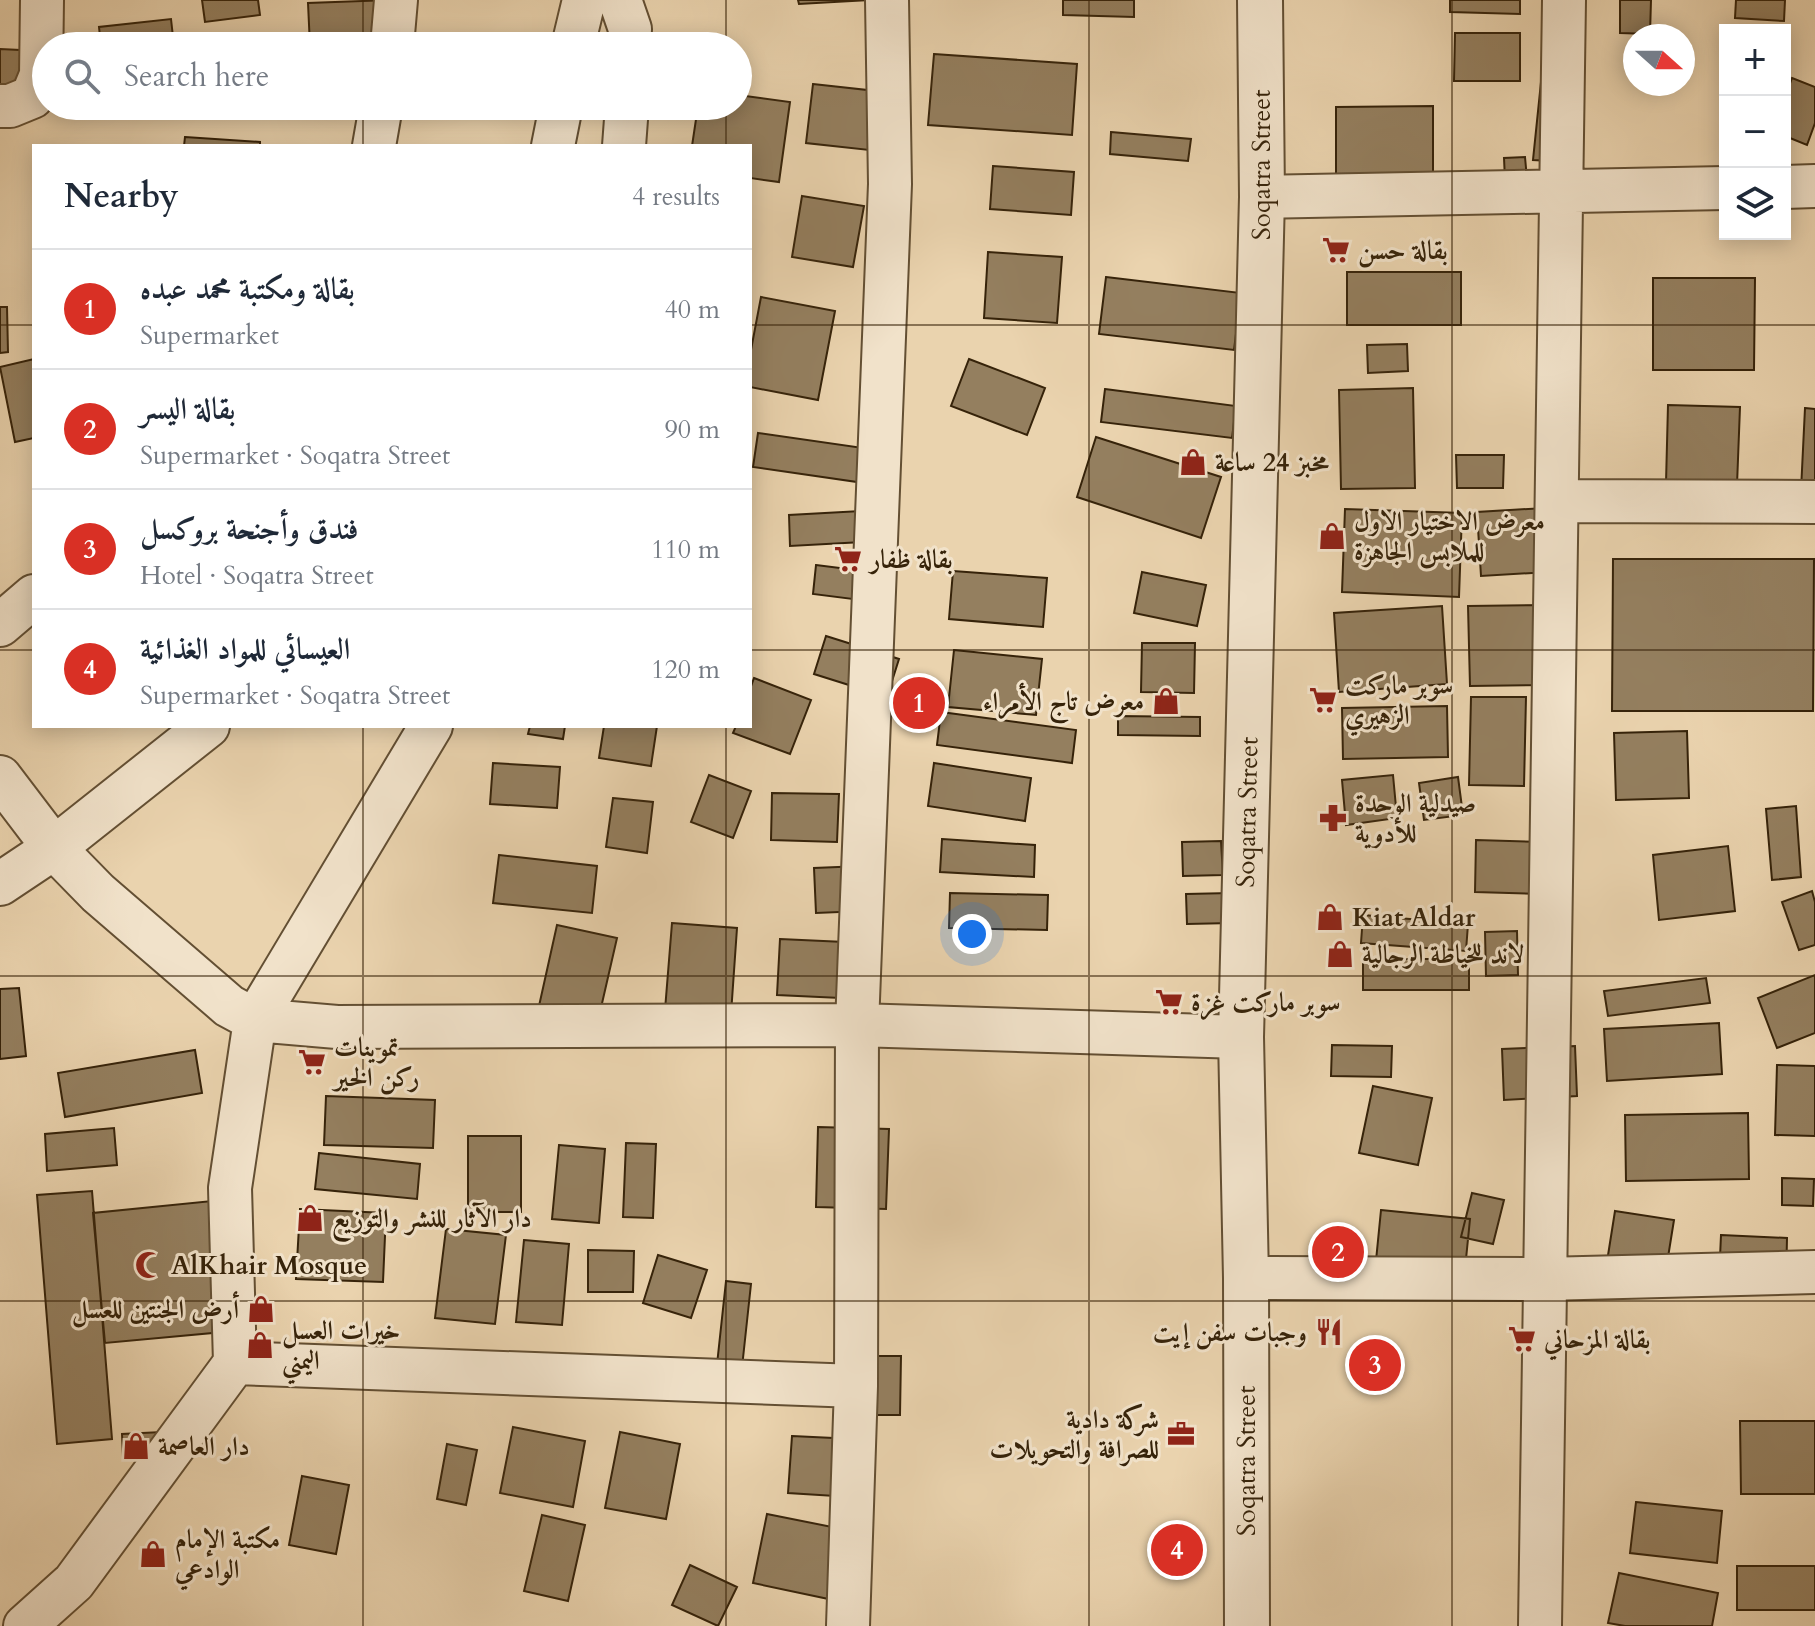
<!DOCTYPE html>
<html lang="en">
<head>
<meta charset="utf-8">
<style>
	:root { --surface:#fff; --page:#f2f2f3; --text:#1f2937; --muted:#747a83; --line:#e0e1e3; --accent:#d93025 }
	body { margin:0; font-family:Cardo,Amiri,serif; background:var(--page); color:var(--text) }
	.controls { position:absolute; right:24px; top:24px; display:grid; overflow:hidden; border-radius:0px; box-shadow:0 4px 20px #0003 }
	.controls button { width:72px; height:72px; display:grid; place-items:center; padding:0; border:0; border-bottom:2px solid var(--line); background:var(--surface); color:var(--text); font:40px sans-serif }
	.compass { position:absolute; left:1623px; top:24px; width:72px; height:72px; border-radius:50%; background:var(--surface); box-shadow:0 4px 20px #0003; rotate:111deg }
	.you { position:absolute; left:972px; top:934px; width:28px; height:28px; margin:-20px; border:6px solid #fff; border-radius:50%; background:#1a73e8; box-shadow:0 0 0 12px #1a73e833 }
	.badge { display:grid; place-items:center; width:52px; height:52px; border-radius:50%; background:var(--accent); color:#fff; font-size:26px; font-weight:700 }
	.pin { position:absolute; translate:-50% -50%; border:4px solid #fff; box-shadow:0 2px 8px #0006 }
	.list { margin:0; padding:0; list-style:none }
	h2 { display:flex; justify-content:space-between; align-items:center; height:104px; margin:0; padding:0 32px; font-size:34px }
	h2 small { font-size:26px; font-weight:400; color:var(--muted) }
	.list li { display:grid; grid-template-columns:52px 1fr auto; gap:24px; align-items:center; box-sizing:border-box; height:120px; padding:0 32px; border-top:2px solid var(--line) }
	.list b { display:block; font-size:30px; white-space:nowrap }
	.list p { margin:0; font-size:26px; white-space:nowrap; color:var(--muted) }
	.list em { font-size:26px; font-style:normal; color:var(--muted) }
	.icon { flex:none; width:44px; height:44px; fill:none; stroke:currentColor; stroke-width:2; stroke-linecap:round; stroke-linejoin:round }
	.map { position:relative; flex:none; width:1815px; height:1626px; overflow:hidden }
	.search { position:absolute; background:var(--surface); box-shadow:0 4px 20px #0003; left:32px; top:32px; width:720px; height:88px; display:flex; align-items:center; gap:20px; box-sizing:border-box; padding:0 28px; border-radius:44px; color:var(--muted); font-size:30px }
	.panel { position:absolute; background:var(--surface); box-shadow:0 4px 20px #0003; left:32px; top:144px; width:720px; height:584px; border-radius:0px }
	.map>svg:first-child { display:block }
	.building { fill:#947f5f; stroke:#36230a; stroke-width:2 }
	.lines { fill:none; stroke-linecap:round; stroke-linejoin:round }
	.minor-casing { stroke:#634f33; stroke-width:46 }
	.tertiary-casing { stroke:#634f33; stroke-width:48 }
	.minor { stroke:#f1e2ca; stroke-width:42 }
	.tertiary { stroke:#f1e2ca; stroke-width:44 }
	.grid { fill:none; stroke:#36230a; stroke-width:2; stroke-opacity:0.55 }
	.labels { text-anchor:middle; stroke-width:6; stroke-linejoin:round; paint-order:stroke }
	.street-label { font-size:26px; fill:#36230a; stroke:#f1e2ca }
	.poi-label { font-size:26px; font-weight:bold; fill:#36230a; stroke:#f1e2ca; text-anchor:start }
</style>
</head>
<body>
<div class="map">
<svg width="1815" height="1626" viewBox="0 0 1815 1626">
	<rect width="100%" height="100%" fill="#ead3ae"/>
	<filter id="stains"><feTurbulence type="fractalNoise" baseFrequency=".0025" numOctaves="4"/><feColorMatrix values="0 0 0 0 .2 0 0 0 0 .09 0 0 0 0 .02 0 0 0 .5 -.17"/></filter>
	<radialGradient id="worn" r=".72"><stop offset=".6" stop-color="#630" stop-opacity="0"/><stop offset="1" stop-color="#630" stop-opacity=".3"/></radialGradient>
	<!-- building -->
	<path class="building" d="M202 0H258L260 15 205 22Z
		M390 0 392 46H310L308 3Z
		M798 0H870L799 4Z
		M1063 0H1134V17L1063 15Z
		M1450 0H1520V14L1450 12Z
		M1620 0H1651L1650 34 1620 33Z
		M1736 0H1785L1784 21 1735 18Z
		M171 19 174 46H101L99 27Z
		M1455 33H1520V81H1454Z
		M0 49 40 51 0 110Z
		M934 54 1077 64 1072 135 928 125Z
		M1792 78 1815 87V123L1807 145 1785 136V97Z
		M1541 82 1559 83 1551 161 1533 160Z
		M813 84 876 91 869 150 806 143Z
		M738 95 790 102 779 182 750 178V146H692L698 106H738Z
		M1433 106V177L1336 179V107Z
		M1111 132 1191 139 1188 161 1110 154Z
		M185 137 260 142V146H184Z
		M1525 157 1527 179 1505 180 1504 158Z
		M993 166 1074 172 1071 215 990 209Z
		M802 196 864 206 853 267 792 257Z
		M988 252 1062 257 1057 323 984 318Z
		M1347 272H1461V325H1347Z
		M1106 277 1241 293 1234 350 1099 334Z
		M1653 278H1755L1754 370H1653Z
		M761 297 835 311 818 400 750 387V355Z
		M0 307H7L8 352 0 353Z
		M1407 344 1408 371 1368 373 1367 345Z
		M34 359V438L15 442 0 367Z
		M969 359 1045 388 1027 435 951 406Z
		M1413 388 1415 488 1341 489 1339 390Z
		M1105 389 1236 406 1232 438 1101 422Z
		M1668 405 1740 407 1737 485 1666 483Z
		M1805 408 1815 409V512L1800 511Z
		M758 433 884 451 878 485 753 467Z
		M1096 437 1221 477 1201 538 1077 497Z
		M1456 455H1504L1503 488H1457Z
		M1545 508 1549 572 1481 576 1477 512Z
		M1345 509 1462 513 1459 597 1342 592Z
		M879 510 881 541 790 546 789 515Z
		M1613 559H1814L1813 711H1612Z
		M816 565 888 574 884 603 813 594Z
		M953 571 1047 578 1043 627 949 619Z
		M1142 572 1206 585 1197 626 1134 613Z
		M1551 605 1553 685 1470 686 1468 606Z
		M1442 606 1447 684 1339 692 1334 613Z
		M826 636 899 659 887 697 814 674Z
		M1142 643H1195L1194 693 1141 692Z
		M954 650 1042 659 1036 715 948 707Z
		M754 678 811 700 790 754 733 733 736 726H750V689Z
		M1471 697H1526L1524 786 1469 785Z
		M1447 706 1448 757 1343 759 1342 708Z
		M941 712 1076 730 1072 763 937 745Z
		M1118 716 1200 717V736L1118 735Z
		M530 726H565L563 739 528 734Z
		M604 726H657L651 766 599 758Z
		M1687 731 1689 798 1616 800 1614 733Z
		M493 763 560 767 557 808 490 804Z
		M934 763 1031 778 1025 821 928 806Z
		M709 775 751 791 733 838 691 822Z
		M1393 775 1397 818 1346 825 1342 780Z
		M1458 777 1463 815 1424 820 1419 783Z
		M772 793 839 794 837 842 771 840Z
		M613 798 653 802 647 853 606 847Z
		M1796 806 1801 877 1772 880 1766 809Z
		M942 839 1035 845 1034 877 940 872Z
		M1476 840 1544 842 1543 894 1475 892Z
		M1221 841 1223 875 1183 876 1182 842Z
		M1728 846 1735 911 1659 920 1653 855Z
		M499 855 597 866 592 913 493 903Z
		M862 866 863 911 816 913 814 868Z
		M1812 891 1815 902V945L1799 950 1782 902Z
		M950 893 1048 895 1047 930 949 928Z
		M1231 893 1232 923 1187 924 1186 894Z
		M1363 915 1468 924 1466 951 1361 943Z
		M672 923 737 928 731 1014 665 1010Z
		M557 925 617 938 592 1047 533 1033Z
		M1517 931 1518 975 1486 976 1485 932Z
		M780 939 866 943 862 999 777 995Z
		M1363 959H1469V990H1363Z
		M1815 975V1033L1777 1048 1758 998Z
		M1706 978 1710 1003 1608 1016 1604 991Z
		M19 988 26 1056 0 1059V989Z
		M1719 1023 1722 1074 1607 1081 1604 1029Z
		M1332 1045 1392 1046 1391 1077 1331 1076Z
		M1575 1046 1577 1096 1504 1100 1502 1049Z
		M195 1050 202 1093 65 1117 58 1073Z
		M1777 1065 1815 1066V1136L1775 1135Z
		M1373 1086 1432 1098 1418 1165 1359 1153Z
		M326 1096 435 1100 433 1148 324 1145Z
		M1748 1113 1749 1179 1626 1181 1625 1115Z
		M818 1127 889 1129 886 1209 816 1207Z
		M114 1128 117 1165 47 1171 45 1134Z
		M468 1136H521V1212H468Z
		M626 1143 656 1144 653 1218 623 1217Z
		M559 1145 605 1149 599 1223 552 1219Z
		M319 1153 420 1164 417 1199 315 1189Z
		M1782 1178 1814 1179 1813 1206 1782 1205Z
		M92 1191 112 1439 57 1444 37 1195Z
		M1472 1193 1504 1200 1493 1244 1461 1237Z
		M222 1200 234 1331 105 1343 93 1213Z
		M300 1209 386 1213 383 1282 296 1279Z
		M1381 1210 1470 1219 1463 1289 1374 1281Z
		M1615 1211 1674 1220 1665 1276 1606 1268Z
		M446 1229 506 1235 495 1324 435 1318Z
		M1721 1235 1787 1238 1786 1283 1719 1280Z
		M524 1240 569 1244 562 1325 516 1322Z
		M588 1250 634 1251 633 1292H588Z
		M658 1255 707 1270 691 1318 643 1303Z
		M726 1281 751 1284 740 1386 715 1383Z
		M846 1356H901L900 1415H845Z
		M1740 1421H1815V1494H1741Z
		M513 1427 585 1441 573 1507 500 1493Z
		M162 1432 163 1454 123 1457 122 1434Z
		M620 1432 680 1444 666 1519 605 1508Z
		M792 1436 854 1439 851 1497 788 1493Z
		M447 1444 477 1450 466 1505 437 1499Z
		M302 1476 349 1485 336 1554 289 1545Z
		M1636 1502 1722 1511 1717 1563 1630 1553Z
		M767 1514 852 1531 838 1601 753 1583Z
		M542 1515 585 1525 568 1601 524 1591Z
		M690 1565 737 1587 718 1626 672 1605Z
		M1737 1566H1815V1610H1737Z
		M1619 1573 1718 1593 1712 1626H1625L1608 1623Z"/>
	<g class="lines">
		<!-- minor casing -->
		<g class="minor-casing">
			<path id="minor" d="M620 0 630 29 629 46
				M392 46 396 0
				M573 46 584 0
				M0 106H10L32 97 41 75 42 0
				M374 146 381 106
				M553 146 561 106
				M624 146 627 106
				M1785 187 1815 186
				M1262 197 1725 188
				M1558 501 1815 502
				M0 625 34 596
				M0 777 54 848 98 893 229 1006 255 1020 431 726
				M0 884 54 848 208 726
				M1246 1278 1544 1279 1815 1272
				M235 1363 856 1386
				M25 1626 74 1582 235 1363 230 1188 255 1020 337 1027 857 1025 1241 1037
				M848 1626 856 1386 857 1025 890 184 887 0
				M1540 1626 1564 0"/>
		</g>
		<!-- tertiary casing -->
		<g class="tertiary-casing">
			<g id="tertiary">
				<path id="s1" d="M1247 1626 1246 1278 1241 1037 1262 197 1260 0"/>
			</g>
		</g>
		<!-- minor -->
		<use href="#minor" class="minor"/>
		<!-- tertiary -->
		<use href="#tertiary" class="tertiary"/>
	</g>
	<!-- grid -->
	<path class="grid" d="M363 0V46M726 0V46M1089 0V1626M1452 0V1626M363 106V146M726 106V146M0 325H34M750 325H1815M0 650H34M750 650H1815M363 726V1626M726 726V1626M0 976H1815M0 1301H1815"/>
	<!-- icons -->
	<defs>
		<g id="supermarket-bare" transform="scale(2.16)"><path d="M-6-5.5h2.5l.6 2H6L4.5 2H-2.5L-4.4-4H-6ZM-1.5 3.2a1.3 1.3 0 1 0 .1 0ZM3 3.2a1.3 1.3 0 1 0 .1 0Z" fill="#8f2418" stroke="#f1e2ca" stroke-width="2.5" paint-order="stroke"/></g>
		<g id="shop-bare" transform="scale(2.16)"><path d="M-5-2.5h2.3a2.7 3.5 0 0 1 5.4 0H5L5.5 6h-11ZM-1.5-2.5h3a1.5 2.3 0 0 0-3 0Z" fill="#8f2418" stroke="#f1e2ca" stroke-width="2.5" paint-order="stroke"/></g>
		<g id="pharmacy-bare" transform="scale(2.16)"><path d="M-2-6h4v4h4v4h-4v4h-4v-4h-4v-4h4Z" fill="#8f2418" stroke="#f1e2ca" stroke-width="2.5" paint-order="stroke"/></g>
		<g id="mosque-bare" transform="scale(2.16)"><path d="M3.5-4.9A6 6 0 1 0 3.5 4.9A5 5 0 1 1 3.5-4.9Z" fill="#8f2418" stroke="#f1e2ca" stroke-width="2.5" paint-order="stroke"/></g>
		<g id="restaurant-bare" transform="scale(2.16)"><path d="M-5-6h1v4h1v-4h1v4h1v-4h1v5L-1.5 .5V6h-2V.5L-5-1ZM5-6V6H3V1.5H1.5Q1.5-4 5-6Z" fill="#8f2418" stroke="#f1e2ca" stroke-width="2.5" paint-order="stroke"/></g>
		<g id="office-bare" transform="scale(2.16)"><path d="M-6-3h4V-5.5h4V-3h4V5H-6ZM-1-4.5V-3h2v-1.5ZM-6 0V1H6V0Z" fill="#8f2418" stroke="#f1e2ca" stroke-width="2.5" paint-order="stroke"/></g>
	</defs>
	<g fill-rule="evenodd">
		<use href="#supermarket-bare" x="1336" y="250"/>
		<use href="#shop-bare" x="1193" y="462"/>
		<use href="#shop-bare" x="1332" y="536"/>
		<use href="#supermarket-bare" x="848" y="559"/>
		<use href="#supermarket-bare" x="1323" y="700"/>
		<use href="#shop-bare" x="1166" y="701"/>
		<use href="#pharmacy-bare" x="1333" y="818"/>
		<use href="#shop-bare" x="1330" y="917"/>
		<use href="#shop-bare" x="1340" y="954"/>
		<use href="#supermarket-bare" x="1169" y="1002"/>
		<use href="#supermarket-bare" x="312" y="1062"/>
		<use href="#shop-bare" x="310" y="1218"/>
		<use href="#mosque-bare" x="149" y="1265"/>
		<use href="#shop-bare" x="261" y="1309"/>
		<use href="#restaurant-bare" x="1329" y="1332"/>
		<use href="#supermarket-bare" x="1522" y="1339"/>
		<use href="#shop-bare" x="260" y="1345"/>
		<use href="#office-bare" x="1181" y="1434"/>
		<use href="#shop-bare" x="136" y="1446"/>
		<use href="#shop-bare" x="153" y="1554"/>
	</g>
	<g class="labels">
		<!-- street labels -->
		<g class="street-label">
			<text transform="translate(1261 165) rotate(-90)" y="9">Soqatra Street</text>
			<text dy="9" stroke="none"><textPath href="#s1" startOffset="814">Soqatra Street</textPath></text>
			<text transform="translate(1246 1461) rotate(-90)" y="9">Soqatra Street</text>
		</g>
		<!-- poi labels -->
		<g class="poi-label">
			<text x="1358" y="259">بقالة حسن</text>
			<text x="1215" y="471">مخبز 24 ساعة</text>
			<text x="1354" y="530">معرض الاختيار الاول<tspan x="1354" dy="30">للملابس الجاهزة</tspan></text>
			<text x="870" y="568">بقالة ظفار</text>
			<text x="1345" y="694">سوبر ماركت<tspan x="1345" dy="30">الزهيري</tspan></text>
			<text x="1144" y="710" text-anchor="end">معرض تاج الأمراء</text>
			<text x="1355" y="812">صيدلية الوحدة<tspan x="1355" dy="30">للأدوية</tspan></text>
			<text x="1352" y="926">Kiat Aldar</text>
			<text x="1362" y="963">لاند للخياطة الرجالية</text>
			<text x="1191" y="1011">سوبر ماركت غزة</text>
			<text x="334" y="1056">تموينات<tspan x="334" dy="30">ركن الخير</tspan></text>
			<text x="332" y="1227">دار الآثار للنشر والتوزيع</text>
			<text x="171" y="1274">AlKhair Mosque</text>
			<text x="239" y="1318" text-anchor="end">أرض الجنتين للعسل</text>
			<text x="282" y="1339">خيرات العسل<tspan x="282" dy="30">اليمني</tspan></text>
			<text x="1307" y="1341" text-anchor="end">وجبات سفن إيت</text>
			<text x="1544" y="1348">بقالة المزحاني</text>
			<text x="1159" y="1428" text-anchor="end">شركة دادية<tspan x="1159" dy="30">للصرافة والتحويلات</tspan></text>
			<text x="158" y="1455">دار العاصمة</text>
			<text x="175" y="1548">مكتبة الإمام<tspan x="175" dy="30">الوادعي</tspan></text>
		</g>
	</g>
	<rect width="100%" height="100%" filter="url(#stains)"/>
	<rect width="100%" height="100%" fill="url(#worn)"/>
</svg>
<div class="controls">
<button>+</button>
<button>−</button>
<button><svg class="icon" aria-label="layers" viewBox="0 0 24 24"><path d="M12 4l9 5-9 5-9-5zM3 14l9 5 9-5"/></svg></button>
</div>
<svg class="compass" viewBox="-18 -18 36 36"><path d="M0-13l5 13h-10z" fill="#e53935"/><path d="M0 13l5-13h-10z" fill="#747a83"/></svg>
<div class="you"></div>
<div class="pin badge" style="left:919px;top:703px">1</div>
<div class="pin badge" style="left:1338px;top:1252px">2</div>
<div class="pin badge" style="left:1375px;top:1365px">3</div>
<div class="pin badge" style="left:1177px;top:1550px">4</div>
<div class="search"><svg class="icon" aria-label="search" viewBox="0 0 24 24"><circle cx="10" cy="10" r="6"/><path d="M15 15l6 6"/></svg>Search here</div>
<section class="panel">
<h2>Nearby<small>4 results</small></h2>
<ul class="list">
<li><span class="badge">1</span><div><b>بقالة ومكتبة محمد عبده</b><p>Supermarket</p></div><em>40 m</em></li>
<li><span class="badge">2</span><div><b>بقالة اليسر</b><p>Supermarket · Soqatra Street</p></div><em>90 m</em></li>
<li><span class="badge">3</span><div><b>فندق وأجنحة بروكسل</b><p>Hotel · Soqatra Street</p></div><em>110 m</em></li>
<li><span class="badge">4</span><div><b>العيسائي للمواد الغذائية</b><p>Supermarket · Soqatra Street</p></div><em>120 m</em></li>
</ul>
</section>
</div>
</body>
</html>
